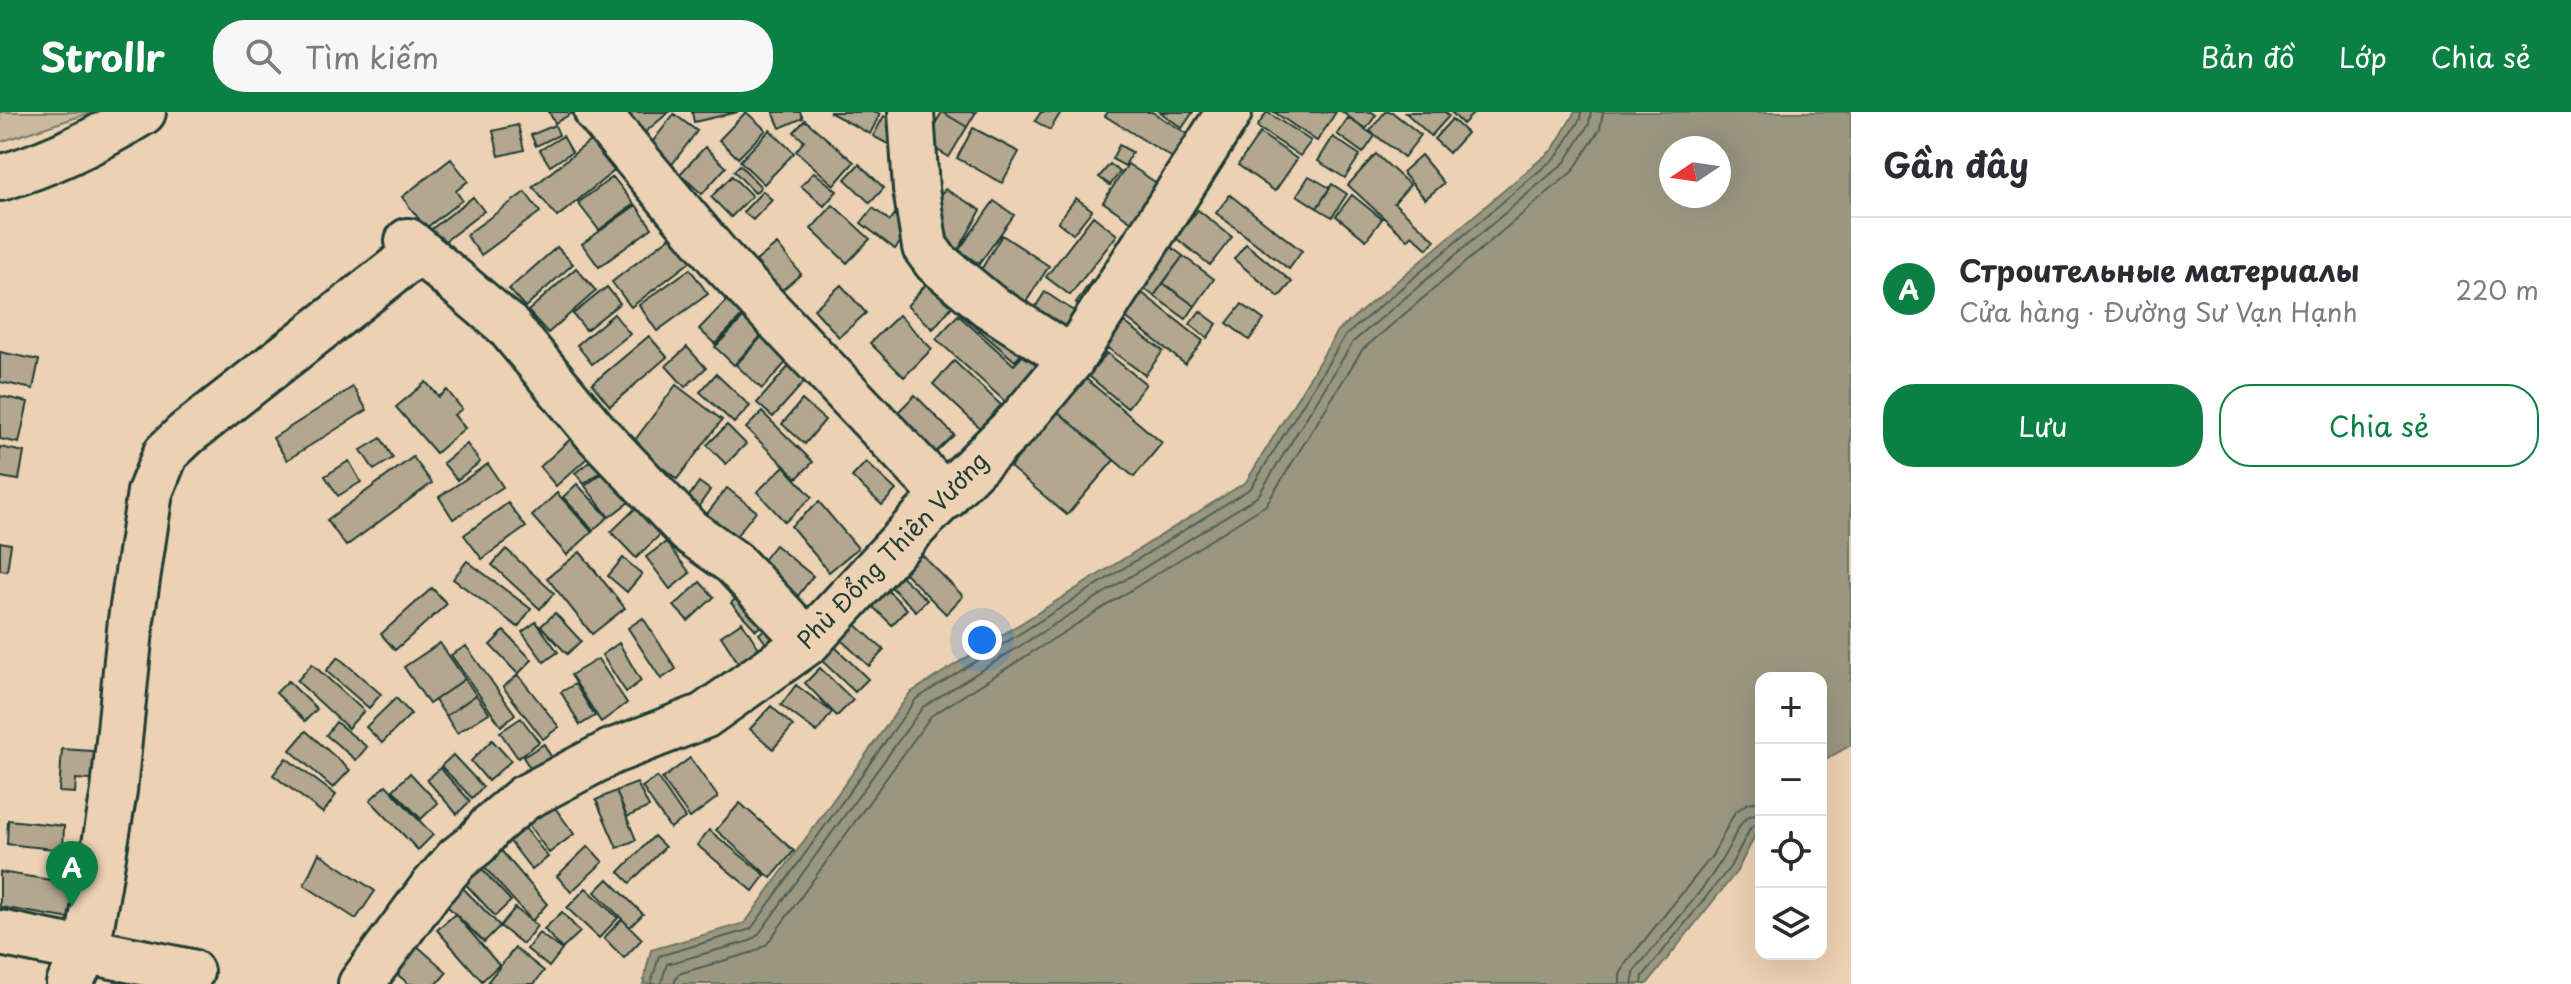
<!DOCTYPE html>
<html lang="vi">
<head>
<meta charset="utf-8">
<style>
	:root { --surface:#fff; --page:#f7f7f7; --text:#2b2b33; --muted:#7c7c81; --line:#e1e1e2; --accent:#0b8043 }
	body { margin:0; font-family:"Playpen Sans",sans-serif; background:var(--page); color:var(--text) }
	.controls { position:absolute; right:24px; bottom:24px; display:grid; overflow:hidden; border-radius:16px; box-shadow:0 8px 32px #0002 }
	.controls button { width:72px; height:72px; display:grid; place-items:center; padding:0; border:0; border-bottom:2px solid var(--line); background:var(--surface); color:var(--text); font:40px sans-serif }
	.compass { position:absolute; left:1659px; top:24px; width:72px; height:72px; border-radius:50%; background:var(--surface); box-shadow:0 8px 32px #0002; rotate:257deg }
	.you { position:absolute; left:982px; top:528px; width:28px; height:28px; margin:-20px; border:6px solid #fff; border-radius:50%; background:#1a73e8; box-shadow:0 0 0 12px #1a73e833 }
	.badge { display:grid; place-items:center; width:52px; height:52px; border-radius:50%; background:var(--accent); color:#fff; font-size:26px; font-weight:700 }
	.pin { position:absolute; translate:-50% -66px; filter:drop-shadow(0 2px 4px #0008) }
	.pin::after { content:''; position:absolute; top:42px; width:28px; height:24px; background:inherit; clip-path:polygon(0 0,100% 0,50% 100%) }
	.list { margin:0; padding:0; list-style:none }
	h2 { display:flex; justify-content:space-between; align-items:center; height:104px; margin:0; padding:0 32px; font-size:34px }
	h2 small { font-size:26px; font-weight:400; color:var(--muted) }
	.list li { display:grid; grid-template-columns:52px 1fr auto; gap:24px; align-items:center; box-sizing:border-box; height:144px; padding:0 32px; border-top:2px solid var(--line) }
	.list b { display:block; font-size:30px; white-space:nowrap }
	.list p { margin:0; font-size:26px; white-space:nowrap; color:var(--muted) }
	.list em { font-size:26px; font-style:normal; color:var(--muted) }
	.actions { display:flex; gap:16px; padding:24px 32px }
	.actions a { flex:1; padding:18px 0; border:2px solid var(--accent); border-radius:32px; text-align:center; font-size:28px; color:var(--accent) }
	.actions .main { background:var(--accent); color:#fff }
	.icon { flex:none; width:44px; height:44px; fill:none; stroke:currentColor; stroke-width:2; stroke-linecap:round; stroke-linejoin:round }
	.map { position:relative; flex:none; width:1851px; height:872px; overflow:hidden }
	header { display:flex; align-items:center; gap:48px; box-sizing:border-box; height:112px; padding:0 40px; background:var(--accent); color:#fff }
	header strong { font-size:38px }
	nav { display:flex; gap:44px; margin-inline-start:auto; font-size:28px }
	.search { width:560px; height:72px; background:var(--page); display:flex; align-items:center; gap:20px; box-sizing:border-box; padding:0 28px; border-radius:32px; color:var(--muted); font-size:30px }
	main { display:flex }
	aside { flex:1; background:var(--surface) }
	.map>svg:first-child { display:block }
	.green { fill:#cab99e; stroke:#747b69; stroke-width:2 }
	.water { fill:#9a9781; stroke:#697362; stroke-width:2; fill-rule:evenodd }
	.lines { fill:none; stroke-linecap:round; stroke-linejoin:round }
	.shore { stroke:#506153; stroke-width:2 }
	.building { fill:#b3a790; stroke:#1f3d34; stroke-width:2 }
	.minor-casing { stroke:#1f3d34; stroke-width:50 }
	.minor { stroke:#ecd1b3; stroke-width:44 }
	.labels { text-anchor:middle; stroke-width:7; stroke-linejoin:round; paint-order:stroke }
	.street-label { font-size:24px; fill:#1f3d34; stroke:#ecd1b3 }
</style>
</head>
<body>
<header>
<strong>Strollr</strong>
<div class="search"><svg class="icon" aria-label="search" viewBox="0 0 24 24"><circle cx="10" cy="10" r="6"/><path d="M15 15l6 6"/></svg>Tìm kiếm</div>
<nav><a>Bản đồ</a><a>Lớp</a><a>Chia sẻ</a></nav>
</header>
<main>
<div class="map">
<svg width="1851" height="872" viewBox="0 0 1851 872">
	<rect width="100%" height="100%" fill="#ecd1b3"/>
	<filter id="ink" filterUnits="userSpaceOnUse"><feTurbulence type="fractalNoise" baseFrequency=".0125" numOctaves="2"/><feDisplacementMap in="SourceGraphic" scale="16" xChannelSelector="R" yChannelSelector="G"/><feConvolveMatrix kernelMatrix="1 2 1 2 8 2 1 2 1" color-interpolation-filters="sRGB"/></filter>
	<g filter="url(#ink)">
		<!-- green -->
		<path class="green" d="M0 0H93L0 30Z"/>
		<!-- water -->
		<path class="water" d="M1575 0H1851V633L1821 650V566H1761V712L1737 759 1647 872H643L651 838 745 811 910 581 1246 370 1338 219 1553 37ZM1671 36H1719V84H1671Z"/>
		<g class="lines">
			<!-- shore -->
			<path class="shore" d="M651 872 659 844 751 817 916 587 1251 376 1345 224 1558 43 1580 7 1581 0
				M661 872 667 852 750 829 758 823 923 595 1258 384 1353 230 1565 50 1589 12 1591 0
				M674 872 678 862 754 840 767 832 931 604 1266 393 1362 238 1573 59 1600 17 1603 0
				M1620 872V863L1626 851 1712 744 1735 700 1748 691 1761 689
				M1632 872 1635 858C1668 817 1709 776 1732 729 1739 715 1743 702 1761 701
				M1642 872 1643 864 1730 755 1751 715 1761 711"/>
		</g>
		<!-- building -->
		<path class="building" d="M549 0H574L555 11Z
			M627 0H669L643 22 625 2Z
			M692 0H738L694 10Z
			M746 0 766 18 738 46 719 28Z
			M773 0H800L803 6 780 16Z
			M829 0H876L880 2 870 22Z
			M942 0H976L967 15Z
			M942 0 967 15 949 45 924 30Z
			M1041 0H1061L1050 18 1035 9Z
			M1108 0H1152L1191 24 1176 48 1105 4Z
			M1160 0H1193L1182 16Z
			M1267 0 1311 29 1300 44 1257 15Z
			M1274 0H1336L1317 29Z
			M1342 0H1372L1376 3 1366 17Z
			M1385 0H1392L1421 23 1404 45 1370 19Z
			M1405 0H1445L1449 4 1431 24Z
			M1451 0H1475L1463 12Z
			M674 2 697 19 670 55 647 37Z
			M884 4 909 18 899 38 873 24Z
			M1348 6 1375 24 1363 41 1337 22Z
			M1452 7 1467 21 1449 41 1434 27Z
			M805 8 854 50 834 73 796 39 804 29 794 20Z
			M518 13 524 38 499 44 493 19Z
			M555 13 559 23 536 34 531 23Z
			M973 16 1019 40 1002 71 957 46Z
			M770 18 794 41 764 72 740 49Z
			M1260 21 1297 47 1275 79 1238 53Z
			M563 24 572 40 550 54 540 38Z
			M1333 25 1360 43 1345 66 1318 49Z
			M590 29 614 59 557 105 533 75Z
			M1119 33 1132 40 1125 54 1112 47Z
			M705 35 726 55 702 82 680 62Z
			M1376 42 1410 73 1394 91 1435 128 1427 137 1412 123 1408 128 1348 73Z
			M1421 43 1444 71 1425 87 1402 60Z
			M451 47 468 69 456 79 462 88 426 116 402 85Z
			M859 52 884 76 870 91 845 67Z
			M1110 52 1120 60 1110 73 1099 65Z
			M1128 52 1161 74 1135 112 1103 90Z
			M740 53 761 75 755 81 734 59Z
			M814 60 837 79 824 94 801 74Z
			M732 64 752 84 731 105 711 85Z
			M1309 64 1330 76 1317 96 1297 83Z
			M613 65 634 92 599 118 578 91Z
			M1332 72 1347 82 1332 105 1317 96Z
			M945 77 981 98 955 144 927 129 931 101Z
			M763 79 772 88 753 108 743 100Z
			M525 80 540 100 481 143 466 123Z
			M1230 83 1302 139 1289 157 1216 101Z
			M1352 83 1382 107 1366 128 1336 104Z
			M473 85 484 99 440 133 429 119Z
			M1076 86 1092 98 1073 122 1058 110Z
			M994 89 1014 103 979 152 959 138Z
			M636 93 652 116 599 155 582 132Z
			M833 93 870 127 847 151 811 117Z
			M873 96 890 109 899 96 916 109 895 137 861 111Z
			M1198 98 1232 125 1210 153 1176 126Z
			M1093 104 1117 123 1070 183 1046 165Z
			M679 118 699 143 631 195 612 170Z
			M1002 123 1049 154 1022 196 976 166Z
			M777 132 801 162 781 179 756 149Z
			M1246 132 1292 170 1279 185 1234 147Z
			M557 135 573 152 525 195 509 177Z
			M1171 135 1183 144 1154 184 1142 175Z
			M1183 144 1214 167 1195 194 1163 171Z
			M576 156 596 179 548 221 528 199Z
			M690 157 708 182 657 219 639 193Z
			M933 164 959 186 933 217 907 194Z
			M1092 168 1109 180 1094 202 1076 191Z
			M1163 171 1195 194 1186 207 1154 184Z
			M841 173 866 201 839 225 814 197Z
			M607 175 620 191 586 218 573 202Z
			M1045 180 1075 200 1058 225 1029 205Z
			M1141 180 1203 229 1185 252 1123 203Z
			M970 185 1028 235 1015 249 958 200Z
			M728 187 744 202 715 232 699 217Z
			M1242 192 1264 208 1249 228 1227 211Z
			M1200 199 1217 212 1207 226 1190 212Z
			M614 202 630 222 592 252 577 233Z
			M899 203 932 237 904 265 870 231Z
			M958 203 1014 253 1037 228 1055 263 1020 303 936 227Z
			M745 204 763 222 734 253 715 235Z
			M1124 210 1163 239 1145 263 1105 234Z
			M764 222 790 246 762 277 736 253Z
			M649 224 667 245 610 294 592 272Z
			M687 235 706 256 685 275 666 254Z
			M0 240 39 248 33 277 0 270Z
			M1107 241 1146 272 1127 296 1089 264Z
			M954 249 1001 293 980 316 933 272Z
			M789 254 805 269 773 305 757 291Z
			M716 262 750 294 734 311 700 280Z
			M1085 266 1162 331 1134 365 1057 299Z
			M426 270 439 285 447 278 462 297 454 303 465 316 436 341 396 295Z
			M676 273 722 308 677 367 632 332Z
			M353 275 367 298 287 348 273 326Z
			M915 283 954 323 931 345 892 306Z
			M0 284 28 290 19 331 0 327Z
			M802 288 825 308 805 332 782 312Z
			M1057 299 1114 348 1067 403 1010 355Z
			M762 300 813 350 797 366 746 316Z
			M727 313 746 332 726 352 707 333Z
			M577 321 594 340 556 374 540 355Z
			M381 326 393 346 374 358 361 338Z
			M467 332 480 350 457 368 443 351Z
			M0 335 24 340 19 368 0 365Z
			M608 336 617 348 584 372 575 361Z
			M413 345 432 371 346 434 327 408Z
			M349 349 361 370 338 384 325 364Z
			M866 350 896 378 882 393 852 365Z
			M488 352 503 375 453 407 439 385Z
			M784 354 812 385 785 410 757 380Z
			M609 356 633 387 609 405 585 374Z
			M699 370 710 378 694 401 683 393Z
			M577 372 608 405 593 418 563 385Z
			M727 376 756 399 725 438 696 416Z
			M557 381 592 420 567 443 532 404Z
			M645 387 670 413 636 446 611 420Z
			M819 390 858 436 829 460 791 414Z
			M508 391 526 415 482 447 464 423Z
			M0 430 11 432 7 459 0 458Z
			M666 430 690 461 670 477 646 445Z
			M775 433 813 464 794 489 756 457Z
			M915 436 963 484 946 502 898 454Z
			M506 437 554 481 540 497 492 453Z
			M580 440 625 496 592 522 547 466Z
			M623 446 642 462 627 480 608 464Z
			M467 449 531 497 518 515 453 467Z
			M899 462 927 488 916 499 889 473Z
			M700 470 714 485 688 509 674 494Z
			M432 476 447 492 395 538 381 522Z
			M747 476 773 503 756 518 731 491Z
			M885 476 907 497 892 513 870 492Z
			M555 501 581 529 567 542 541 514Z
			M643 506 676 557 661 567 628 516Z
			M776 508 789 525 772 539 759 522Z
			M536 510 558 540 544 550 522 520Z
			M742 510 762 541 741 555 721 524Z
			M854 511 884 538 869 554 840 527Z
			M504 519 532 548 518 562 490 533Z
			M440 531 465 567 429 592 404 555Z
			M619 531 641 569 626 580 602 543Z
			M833 533 868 567 855 580 820 547Z
			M466 534 515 602 501 614 451 543Z
			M338 545 381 582 369 596 326 559Z
			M598 547 627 591 601 610 571 563Z
			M312 552 364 599 348 616 297 569Z
			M820 556 853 588 837 604 805 571Z
			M518 563 559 615 543 627 503 575Z
			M465 567 476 583 446 604 435 588Z
			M288 569 317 597 305 609 276 581Z
			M575 572 595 604 580 613 561 580Z
			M796 573 832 600 817 620 781 593Z
			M476 583 489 601 457 621 446 604Z
			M396 586 411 602 382 631 366 615Z
			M771 594 793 614 773 637 750 617Z
			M521 606 539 630 518 646 500 620Z
			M336 610 367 635 356 648 326 623Z
			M306 619 350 658 333 676 290 638Z
			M492 628 511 649 488 669 471 649Z
			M544 632 555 652 535 664 523 645Z
			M62 637 107 640 105 669 76 667 75 681 59 680Z
			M453 643 483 675 472 686 441 654Z
			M286 646 336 683 323 701 273 663Z
			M690 646 718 685 690 706 662 667Z
			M440 656 470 689 457 702 427 668Z
			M410 661 438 691 421 707 393 678Z
			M657 665 685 706 670 716 642 675Z
			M637 671 649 695 627 705 616 679Z
			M386 673 433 723 418 738 370 688Z
			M616 679 636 728 617 736 596 688Z
			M545 682 574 722 549 741 520 701Z
			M740 691 794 739 771 766 716 718Z
			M518 707 548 745 532 758 502 719Z
			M8 708 64 714 63 738 7 732Z
			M709 718 765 763 753 779 697 733Z
			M654 724 665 735 630 771 619 760Z
			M494 730 547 792 532 809 477 747Z
			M588 734 603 750 571 780 557 764Z
			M319 741 375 779 356 807 304 773Z
			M477 752 511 789 495 804 461 767Z
			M0 760 83 773 77 808 0 795Z
			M608 767 643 802 630 815 595 780Z
			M459 772 500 814 484 830 442 789Z
			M586 776 618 806 599 826 567 796Z
			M515 796 537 814 523 832 500 814Z
			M562 800 580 820 562 837 544 817Z
			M455 802 499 853 482 869 437 818Z
			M622 807 642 827 624 846 604 826Z
			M539 821 562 838 549 855 527 837Z
			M415 832 447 860 437 872H409L393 859Z
			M515 836 544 859 534 872H492L488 869Z"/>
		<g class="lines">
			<!-- minor casing -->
			<g class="minor-casing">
				<path id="minor" d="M597 0 721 148 946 385
					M911 0 916 77 925 135 936 150 988 193 1072 247
					M0 66C52 51 98 28 143 0
					M408 129 507 213 597 322 689 419 734 451 808 530
					M0 821 191 860
					M69 872 87 838 114 679 131 508 150 380 166 341 186 322 419 139
					M361 872 431 777 457 747 477 731 492 713 524 686 611 640 704 604 808 530 921 408 1020 309 1072 247 1229 0"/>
			</g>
			<!-- minor -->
			<use href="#minor" class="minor"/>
		</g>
	</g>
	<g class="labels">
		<!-- street labels -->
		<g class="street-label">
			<text transform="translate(893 439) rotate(-46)" y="8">Phù Đổng Thiên Vương</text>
		</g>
	</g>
</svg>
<div class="controls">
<button>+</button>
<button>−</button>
<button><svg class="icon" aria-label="locate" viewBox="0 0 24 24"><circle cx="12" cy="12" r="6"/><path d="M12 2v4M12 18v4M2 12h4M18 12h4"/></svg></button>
<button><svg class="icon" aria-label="layers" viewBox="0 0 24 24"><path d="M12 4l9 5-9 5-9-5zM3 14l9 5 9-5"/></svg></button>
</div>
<svg class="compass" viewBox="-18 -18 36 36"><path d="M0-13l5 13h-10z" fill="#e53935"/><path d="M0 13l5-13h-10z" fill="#7c7c81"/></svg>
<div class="you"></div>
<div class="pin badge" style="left:72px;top:795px">A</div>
</div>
<aside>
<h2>Gần đây<small></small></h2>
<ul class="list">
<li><span class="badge">A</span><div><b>Строительные материалы</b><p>Cửa hàng · Đường Sư Vạn Hạnh</p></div><em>220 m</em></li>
</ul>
<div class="actions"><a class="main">Lưu</a><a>Chia sẻ</a></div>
</aside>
</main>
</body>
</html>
